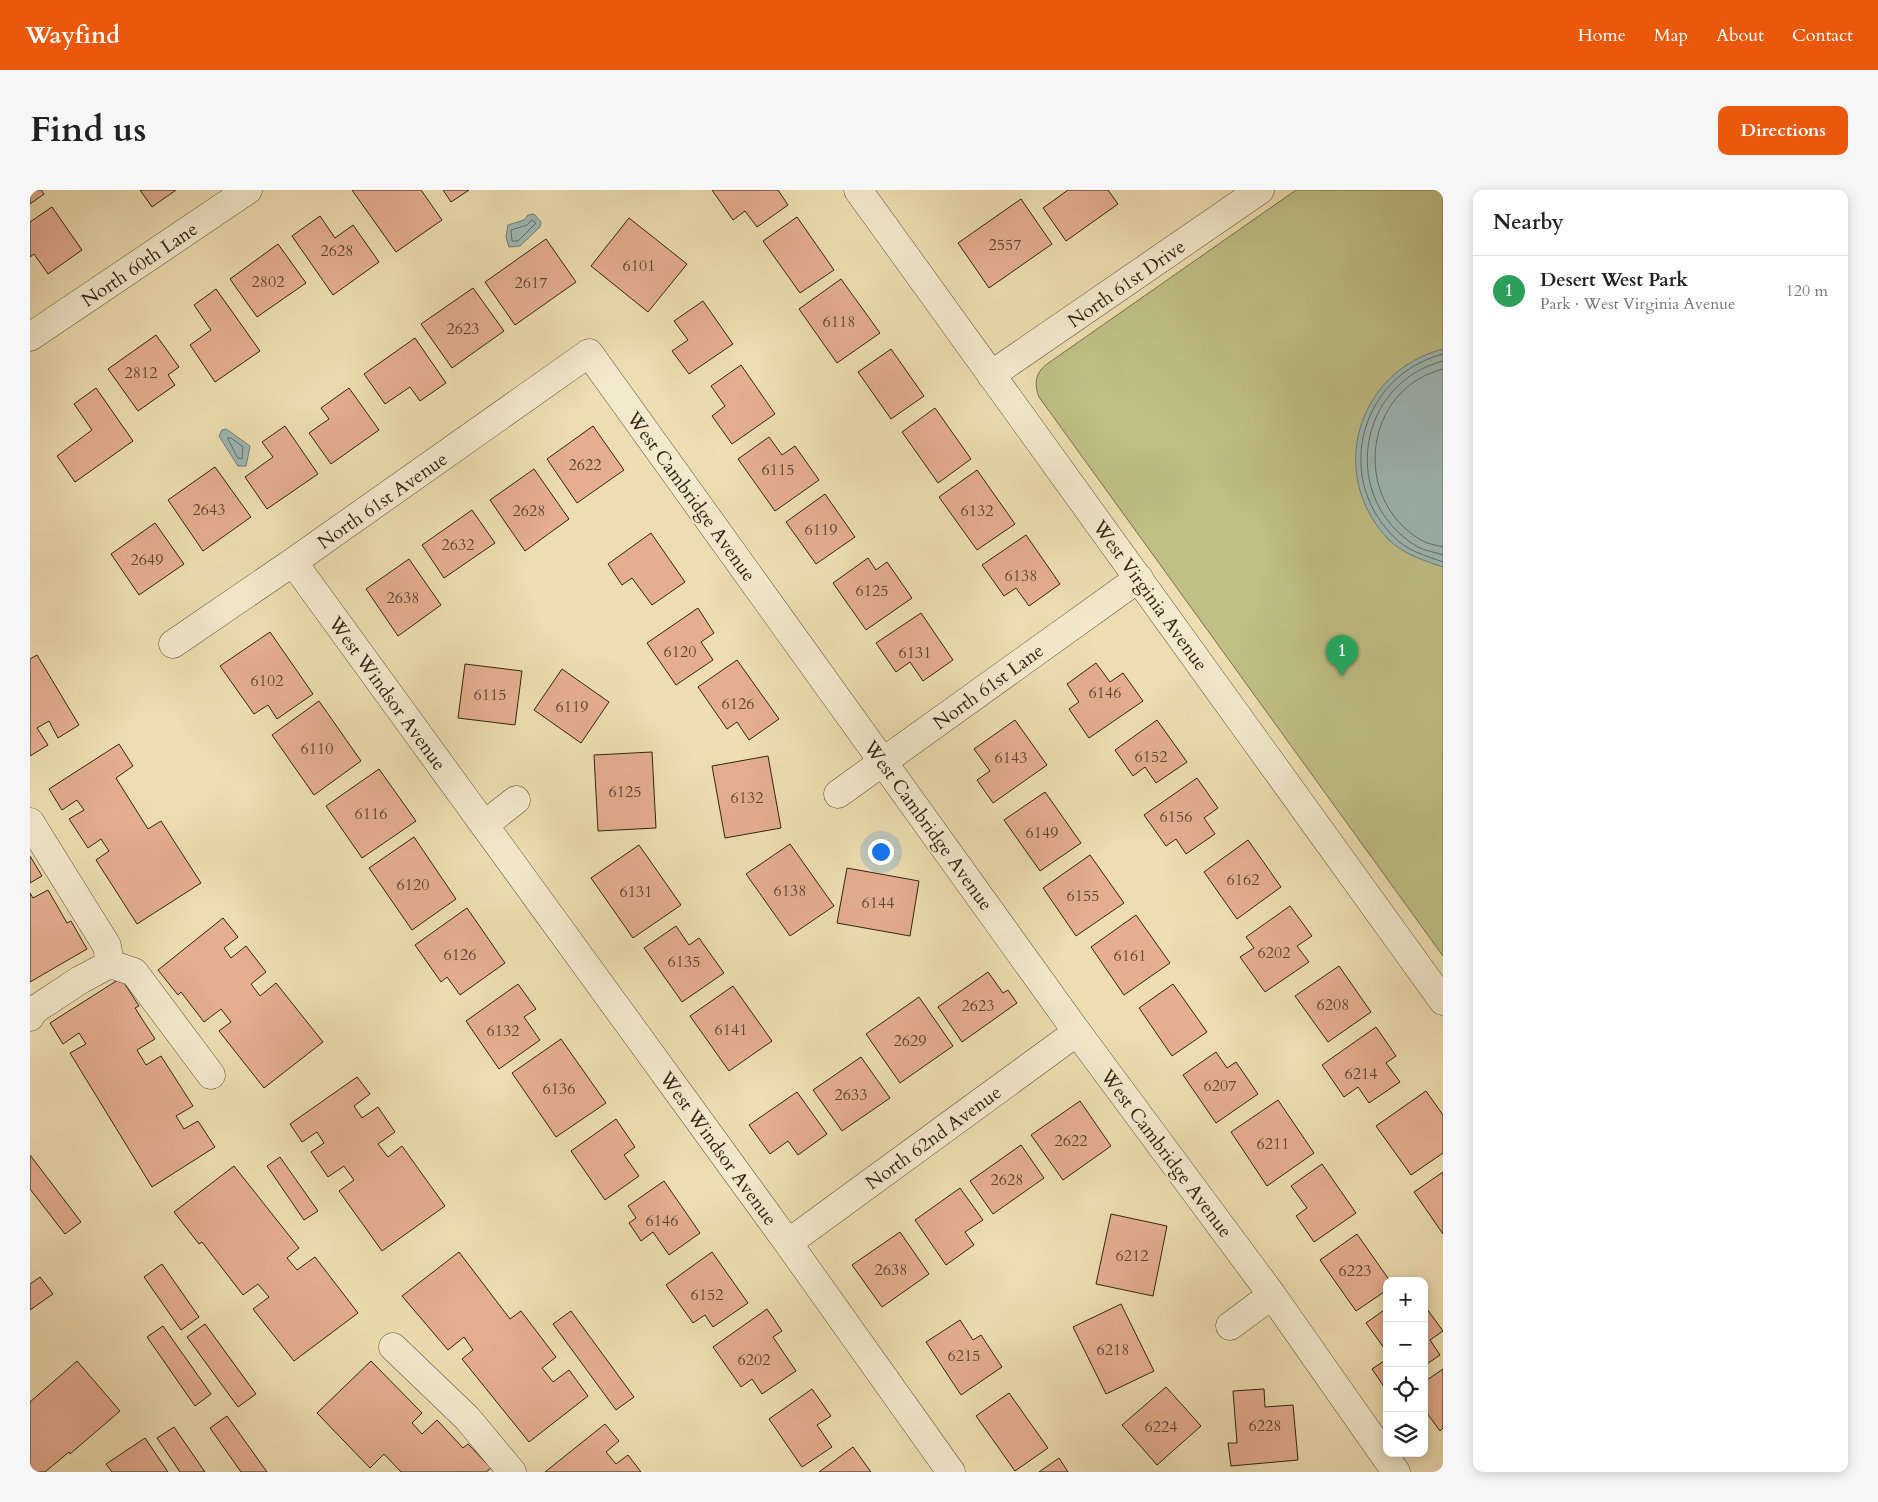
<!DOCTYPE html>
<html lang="en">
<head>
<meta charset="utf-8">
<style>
	:root { --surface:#fff; --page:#f6f6f6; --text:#222; --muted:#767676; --line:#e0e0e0; --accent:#ea580c }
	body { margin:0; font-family:Cardo,serif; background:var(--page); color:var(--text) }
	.controls { position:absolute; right:15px; bottom:15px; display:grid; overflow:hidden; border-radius:10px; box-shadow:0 2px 12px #0003 }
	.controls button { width:45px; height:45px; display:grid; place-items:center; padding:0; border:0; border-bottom:1px solid var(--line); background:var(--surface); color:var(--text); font:25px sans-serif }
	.you { position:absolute; left:850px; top:661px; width:18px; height:18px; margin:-12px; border:4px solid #fff; border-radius:50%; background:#1a73e8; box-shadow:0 0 0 8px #1a73e833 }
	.badge { display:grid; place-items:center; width:32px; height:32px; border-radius:50%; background:var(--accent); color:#fff; font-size:16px; font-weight:700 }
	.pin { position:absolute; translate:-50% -41px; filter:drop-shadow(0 1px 2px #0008) }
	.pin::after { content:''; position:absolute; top:26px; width:18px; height:15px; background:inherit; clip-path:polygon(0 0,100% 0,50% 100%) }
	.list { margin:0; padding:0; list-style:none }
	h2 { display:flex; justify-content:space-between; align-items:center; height:65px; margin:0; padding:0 20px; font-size:21px }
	h2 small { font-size:16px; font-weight:400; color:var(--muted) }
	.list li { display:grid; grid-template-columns:32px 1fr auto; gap:15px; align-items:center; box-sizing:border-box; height:70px; padding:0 20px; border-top:1px solid var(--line) }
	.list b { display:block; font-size:19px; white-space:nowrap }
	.list p { margin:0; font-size:16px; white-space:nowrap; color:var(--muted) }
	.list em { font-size:16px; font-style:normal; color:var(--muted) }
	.icon { flex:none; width:28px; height:28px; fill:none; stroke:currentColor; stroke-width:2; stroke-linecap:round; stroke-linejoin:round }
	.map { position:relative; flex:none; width:1413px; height:1282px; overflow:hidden; border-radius:10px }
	header { display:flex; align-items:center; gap:30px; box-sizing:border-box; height:70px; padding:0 25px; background:var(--accent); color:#fff }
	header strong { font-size:24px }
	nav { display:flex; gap:28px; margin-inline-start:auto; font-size:18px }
	.intro { display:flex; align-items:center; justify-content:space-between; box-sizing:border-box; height:120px; padding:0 30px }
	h1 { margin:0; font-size:35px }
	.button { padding:12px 22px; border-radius:10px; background:var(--accent); color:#fff; font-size:18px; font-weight:700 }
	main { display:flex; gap:30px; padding:0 30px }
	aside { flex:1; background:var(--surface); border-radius:10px; box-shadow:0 2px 12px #0003 }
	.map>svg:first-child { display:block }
	.green { fill:#bfbf86; stroke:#78724f }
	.water { fill:#9db9b6; stroke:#717d77 }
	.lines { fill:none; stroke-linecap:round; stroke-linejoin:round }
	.shore { stroke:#666e67; stroke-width:1 }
	.building { fill:#e4ae8f; stroke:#302418 }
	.minor-casing { stroke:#5f523e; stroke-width:29 }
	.minor { stroke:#f3e9cc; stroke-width:28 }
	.labels { text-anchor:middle; stroke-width:4.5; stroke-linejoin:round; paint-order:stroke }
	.number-label { font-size:16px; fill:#5d4636 }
	.street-label { font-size:19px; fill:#302418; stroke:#f3e9cc }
</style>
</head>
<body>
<header>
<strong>Wayfind</strong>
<nav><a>Home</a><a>Map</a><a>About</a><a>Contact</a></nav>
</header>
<div class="intro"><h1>Find us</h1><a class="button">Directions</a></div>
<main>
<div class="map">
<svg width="1413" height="1282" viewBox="0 0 1413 1282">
	<rect width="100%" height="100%" fill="#edddb0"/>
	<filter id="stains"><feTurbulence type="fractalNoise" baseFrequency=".004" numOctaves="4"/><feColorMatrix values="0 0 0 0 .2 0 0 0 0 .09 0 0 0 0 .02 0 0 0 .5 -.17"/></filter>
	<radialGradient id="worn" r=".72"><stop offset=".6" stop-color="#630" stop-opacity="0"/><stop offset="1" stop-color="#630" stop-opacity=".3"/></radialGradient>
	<!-- green -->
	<path class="green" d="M1266 0H1413V766L1009 207C1004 194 1005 183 1017 174Z"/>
	<!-- water -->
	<path class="water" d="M504 24 511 32 510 37 490 56 479 57 476 47 478 35 494 30 498 25Z
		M1413 159V377C1393 370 1375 365 1359 350 1296 285 1327 181 1413 159Z
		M196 239 220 256 216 276H208L189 246 192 240Z"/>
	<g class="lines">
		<!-- shore -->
		<path class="shore" d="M502 30 506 33 488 51H482L481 40 497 35Z
			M1413 164C1331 185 1303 286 1363 346 1377 361 1394 365 1413 372
			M1413 171C1326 193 1309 311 1388 357 1395 361 1405 362 1413 365
			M1413 179C1333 199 1321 309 1391 350 1397 354 1406 355 1413 357
			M198 248H201L213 257 212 269 208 268Z"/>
	</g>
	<!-- building -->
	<path class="building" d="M0 0H11L14 4 0 14Z
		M110 0H146L122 17Z
		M322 0H391L412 30 366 62Z
		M413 0H439L421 12Z
		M682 0H748L758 15 727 37 715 21 703 30Z
		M1038 0H1078L1088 14 1036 51 1013 18Z
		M991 9 1022 54 959 98 928 53Z
		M22 17 52 60 18 84 4 64 0 67V32Z
		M290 26 305 48 323 35 349 72 303 105 262 46Z
		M767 27 804 80 770 103 733 51Z
		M599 28 657 74 618 122 561 76Z
		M516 49 546 92 485 135 455 92Z
		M248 54 276 93 227 127 200 89Z
		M811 89 850 143 807 173 769 119Z
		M443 98 474 141 422 178 391 134Z
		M186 99 230 161 185 192 160 155 181 140 164 115Z
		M673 111 703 154 659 184 642 161 658 150 644 131Z
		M126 145 149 177 138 185 145 195 108 221 78 179Z
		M385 148 416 193 390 211 380 197 355 214 334 184Z
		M861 159 894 206 861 229 828 182Z
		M711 175 745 224 702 254 682 226 695 216 681 196Z
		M66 198 103 251 45 292 27 266 62 240 44 214Z
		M319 198 349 240 301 274 279 243 299 229 291 218Z
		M905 218 941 269 908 293 872 242Z
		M255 236 288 284 237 319 215 287 243 267 232 252Z
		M563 236 594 280 547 313 517 269Z
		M739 247 752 265 765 256 789 290 745 321 708 269Z
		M185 277 221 327 173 361 138 310Z
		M504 279 539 329 495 361 460 310Z
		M947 280 985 334 947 360 909 307Z
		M795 304 825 347 786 374 756 332Z
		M442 320 465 353 414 388 392 355Z
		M125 333 154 374 109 405 81 364Z
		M621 343 655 392 622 415 602 388 592 395 578 374Z
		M996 345 1030 394 999 416 986 398 974 406 952 375Z
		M838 368 846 380 857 372 882 408 836 440 803 393Z
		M379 369 411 415 368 446 336 399Z
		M668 418 684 443 671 452 683 470 646 495 617 453Z
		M891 423 923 470 893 491 880 472 866 482 846 453Z
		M240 442 283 504 247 529 238 515 224 524 190 476Z
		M7 465 49 535 28 548 19 531 7 538 18 555 0 566V469Z
		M707 470 749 529 719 550 707 532 697 539 668 497Z
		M1066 473 1080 492 1093 483 1113 511 1059 548 1039 519 1049 512 1037 494Z
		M435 474 492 481 485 535 428 528Z
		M532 479 579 512 551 553 504 520Z
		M289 511 331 571 284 605 242 545Z
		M985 530 1017 575 963 613 947 590 960 581 944 559Z
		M1127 530 1157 572 1126 593 1115 577 1103 586 1085 560Z
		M89 554 103 576 86 588 118 639 131 631 171 693 107 734 66 670 79 661 71 649 58 658 39 629 54 620 47 610 32 620 19 599Z
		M622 562 626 638 568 641 564 565Z
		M738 566 751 638 695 648 682 576Z
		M349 579 386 631 332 668 296 616Z
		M1167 588 1188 618 1174 628 1185 644 1156 664 1146 649 1136 656 1114 625Z
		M1015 602 1051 653 1010 681 974 630Z
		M384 647 426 709 382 740 339 678Z
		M1218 650 1251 697 1207 729 1174 682Z
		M760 654 804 716 760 746 716 684Z
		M609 655 651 715 603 748 561 688Z
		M1060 665 1094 713 1046 746 1013 698Z
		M0 666 12 686 0 693Z
		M817 678 889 691 880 746 807 733Z
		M18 700 37 733 41 731 57 759 0 792V703L3 708Z
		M1260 716 1282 746 1267 756 1279 772 1235 802 1210 767 1224 758 1216 747Z
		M437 718 475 773 430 805 417 787 411 792 385 755Z
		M1106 725 1140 773 1094 805 1061 757Z
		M193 728 208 747 194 758 201 768 216 756 236 782 221 794 230 806 246 793 293 852 234 898 189 841 201 832 191 819 174 832 151 802 148 805 128 780Z
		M646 736 659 755 669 748 694 783 652 812 614 758Z
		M1309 776 1341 822 1298 852 1265 806Z
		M958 782 973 803 978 800 987 813 932 852 908 817Z
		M91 788 109 816 105 818 125 849 107 860 116 875 131 866 163 916 146 926 154 939 168 931 185 957 122 997 40 863 56 854 49 843 33 854 20 833Z
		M488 794 506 819 494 827 510 850 469 879 436 831Z
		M1143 794 1177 842 1142 866 1109 818Z
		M703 796 742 851 699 881 660 826Z
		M889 807 923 856 870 893 836 844Z
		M1346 837 1366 866 1356 873 1370 892 1339 913 1328 897 1314 907 1292 875Z
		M531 849 576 913 526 947 482 883Z
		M1186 862 1197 878 1206 872 1228 904 1186 933 1153 885Z
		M831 867 860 908 812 941 783 900Z
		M327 887 340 904 324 916 332 928 348 917 365 942 348 954 358 967 372 956 415 1016 352 1061 309 1001 324 990 314 976 298 987 281 962 294 953 287 942 272 952 260 934Z
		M1396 901 1413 925V963L1381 985 1346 936Z
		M767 902 797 944 768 965 758 951 740 964 719 935Z
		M1248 910 1284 963 1237 996 1201 942Z
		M1050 911 1081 956 1033 990 1001 945Z
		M586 929 605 957 594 965 609 986 575 1010 541 961Z
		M991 955 1014 988 963 1024 940 991Z
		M0 965 51 1032 35 1044 0 999Z
		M250 967 288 1021 274 1030 237 976Z
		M1292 974 1326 1023 1284 1052 1266 1026 1277 1018 1261 996Z
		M204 976 269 1058 257 1068 267 1080 285 1067 328 1123 264 1171 223 1119 239 1107 228 1094 213 1105 172 1052 169 1054 144 1022Z
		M1413 982V1044L1384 1002Z
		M634 991 670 1043 639 1065 623 1042 611 1051 599 1033 606 1028 598 1016Z
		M930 998 953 1030 935 1042 944 1055 916 1075 885 1030Z
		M1081 1024 1137 1036 1123 1106 1066 1094Z
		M870 1042 899 1084 852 1117 822 1075Z
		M1327 1044 1360 1091H1357V1100L1326 1121 1290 1070Z
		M429 1062 480 1129 491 1121 526 1167 512 1178 523 1192 539 1180 558 1206 499 1252 432 1169 443 1160 434 1147 418 1160 372 1106Z
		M682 1062 718 1113 683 1137 675 1125 663 1133 636 1095Z
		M132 1074 169 1127 151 1140 114 1087Z
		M10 1087 23 1104 0 1120V1094Z
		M1091 1114 1124 1181 1076 1204 1043 1137Z
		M1394 1115 1413 1141 1400 1150 1410 1165 1394 1176Z
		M1357 1118V1162L1336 1133Z
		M737 1119 752 1141 743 1147 766 1181 732 1204 722 1189 711 1197 683 1157Z
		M541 1121 604 1207 586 1220 523 1134Z
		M930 1130 943 1150 951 1145 972 1177 931 1205 896 1152Z
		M175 1134 226 1204 208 1217 157 1147Z
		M133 1136 181 1204 165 1216 117 1147Z
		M1357 1169V1201L1342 1179Z
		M47 1171 90 1221 40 1264 39 1262 15 1282H0V1212Z
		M341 1171 392 1223 382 1233 392 1244 407 1230 433 1258 438 1254 461 1278 456 1282H371L354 1264 340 1278 287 1223Z
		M1413 1179V1238L1410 1241 1394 1219V1192Z
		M1136 1197 1171 1236 1127 1275 1092 1235Z
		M782 1199 801 1226 787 1235 802 1257 772 1277 739 1229Z
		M1234 1199 1235 1217 1263 1215 1268 1270 1201 1276 1198 1253H1207L1203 1201Z
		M979 1203 1018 1258 985 1281 946 1226Z
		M197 1226 237 1282H211L180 1238Z
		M575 1234 589 1251 576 1262 586 1274 598 1265 611 1282H515Z
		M144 1237 175 1282H150L127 1248Z
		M115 1248 138 1282H82L76 1274Z
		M823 1257 841 1282H789Z
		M1029 1268 1038 1282H1009Z"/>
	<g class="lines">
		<!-- minor casing -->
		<g class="minor-casing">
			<path id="minor" d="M828 0 1413 811
				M0 147 218 0
				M961 185 1230 0
				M263 372 758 1053 921 1282
				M143 454 263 372 559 163 1047 842 1242 1105 1366 1282
				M808 604 1109 388
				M0 632 77 756 80 774
				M454 635 486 610
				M0 827 3 821 50 790 80 774 104 782 181 885
				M758 1053 1047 842
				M1200 1136 1242 1105
				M363 1157 437 1228 482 1282"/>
		</g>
		<!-- minor -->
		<use href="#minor" class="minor"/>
	</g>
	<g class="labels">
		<!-- number labels -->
		<g class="number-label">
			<text x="975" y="60">2557</text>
			<text x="307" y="66">2628</text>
			<text x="609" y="81">6101</text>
			<text x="238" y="97">2802</text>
			<text x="501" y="98">2617</text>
			<text x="809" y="137">6118</text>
			<text x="433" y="144">2623</text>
			<text x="111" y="188">2812</text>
			<text x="555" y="280">2622</text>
			<text x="748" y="285">6115</text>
			<text x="179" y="325">2643</text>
			<text x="499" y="326">2628</text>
			<text x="947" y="326">6132</text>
			<text x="791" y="345">6119</text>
			<text x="428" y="360">2632</text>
			<text x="117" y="375">2649</text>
			<text x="991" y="391">6138</text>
			<text x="842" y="406">6125</text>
			<text x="373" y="413">2638</text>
			<text x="650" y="467">6120</text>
			<text x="885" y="468">6131</text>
			<text x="237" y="496">6102</text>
			<text x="1075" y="508">6146</text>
			<text x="460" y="510">6115</text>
			<text x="708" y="519">6126</text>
			<text x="542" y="522">6119</text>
			<text x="287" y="564">6110</text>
			<text x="1121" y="572">6152</text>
			<text x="981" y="573">6143</text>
			<text x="595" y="607">6125</text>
			<text x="717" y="613">6132</text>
			<text x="341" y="629">6116</text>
			<text x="1146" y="632">6156</text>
			<text x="1012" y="648">6149</text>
			<text x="1213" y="695">6162</text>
			<text x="383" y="700">6120</text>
			<text x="760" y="706">6138</text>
			<text x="606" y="707">6131</text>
			<text x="1053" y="711">6155</text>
			<text x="848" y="718">6144</text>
			<text x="1244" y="768">6202</text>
			<text x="430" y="770">6126</text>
			<text x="1100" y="771">6161</text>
			<text x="654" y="777">6135</text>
			<text x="1303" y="820">6208</text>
			<text x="948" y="821">2623</text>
			<text x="701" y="845">6141</text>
			<text x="473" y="846">6132</text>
			<text x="880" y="856">2629</text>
			<text x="1331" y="889">6214</text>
			<text x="1190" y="901">6207</text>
			<text x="529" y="904">6136</text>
			<text x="821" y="910">2633</text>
			<text x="1041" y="956">2622</text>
			<text x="1243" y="959">6211</text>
			<text x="977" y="995">2628</text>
			<text x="632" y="1036">6146</text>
			<text x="1102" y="1071">6212</text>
			<text x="861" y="1085">2638</text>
			<text x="1325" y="1086">6223</text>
			<text x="677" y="1110">6152</text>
			<text x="1083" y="1165">6218</text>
			<text x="934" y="1171">6215</text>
			<text x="724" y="1175">6202</text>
			<text x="1235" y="1241">6228</text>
			<text x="1131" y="1242">6224</text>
		</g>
		<!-- street labels -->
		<g class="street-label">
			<text transform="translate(109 74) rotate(-34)" y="7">North 60th Lane</text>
			<text transform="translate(1096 93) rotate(-35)" y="7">North 61st Drive</text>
			<text transform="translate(662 306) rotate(54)" y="7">West Cambridge Avenue</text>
			<text transform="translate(352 310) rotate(-35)" y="7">North 61st Avenue</text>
			<text transform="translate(1121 405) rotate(54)" y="7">West Virginia Avenue</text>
			<text transform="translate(958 496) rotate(-36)" y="7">North 61st Lane</text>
			<text transform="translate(358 503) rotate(54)" y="7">West Windsor Avenue</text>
			<text transform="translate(899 635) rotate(54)" y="7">West Cambridge Avenue</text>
			<text transform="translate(903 947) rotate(-36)" y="7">North 62nd Avenue</text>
			<text transform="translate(689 958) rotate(54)" y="7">West Windsor Avenue</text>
			<text transform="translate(1137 963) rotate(53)" y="7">West Cambridge Avenue</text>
		</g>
	</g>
	<rect width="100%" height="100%" filter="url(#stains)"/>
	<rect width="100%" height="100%" fill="url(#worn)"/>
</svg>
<div class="controls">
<button>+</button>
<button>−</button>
<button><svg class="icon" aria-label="locate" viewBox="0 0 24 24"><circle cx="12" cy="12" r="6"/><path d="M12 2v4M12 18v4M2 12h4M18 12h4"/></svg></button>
<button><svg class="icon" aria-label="layers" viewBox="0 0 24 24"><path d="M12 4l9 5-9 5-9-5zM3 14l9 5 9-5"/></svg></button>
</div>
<div class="you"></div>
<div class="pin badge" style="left:1312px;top:486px;background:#2e9e5b">1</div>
</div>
<aside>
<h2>Nearby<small></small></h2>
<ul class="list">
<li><span class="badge" style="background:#2e9e5b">1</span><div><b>Desert West Park</b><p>Park · West Virginia Avenue</p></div><em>120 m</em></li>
</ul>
</aside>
</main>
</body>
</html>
